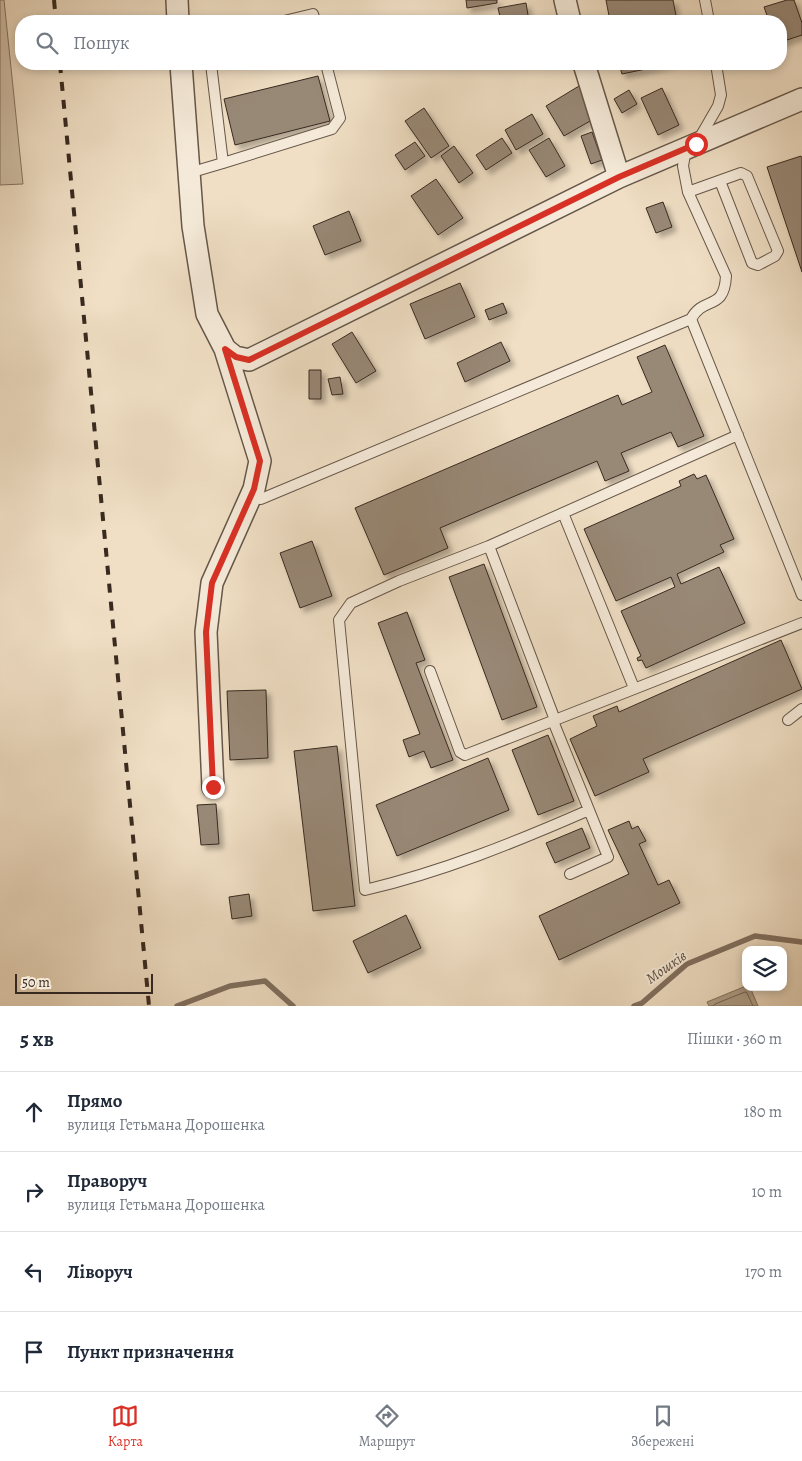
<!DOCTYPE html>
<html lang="uk">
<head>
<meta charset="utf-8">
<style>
	:root { --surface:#fff; --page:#f6f6f7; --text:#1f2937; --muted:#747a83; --line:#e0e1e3; --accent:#d93025 }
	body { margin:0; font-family:Alegreya,serif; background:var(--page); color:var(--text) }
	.controls { position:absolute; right:15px; bottom:15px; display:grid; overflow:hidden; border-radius:10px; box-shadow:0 2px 8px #0003 }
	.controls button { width:45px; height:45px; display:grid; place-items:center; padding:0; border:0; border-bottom:1px solid var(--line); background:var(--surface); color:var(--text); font:25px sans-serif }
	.scale { position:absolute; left:15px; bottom:12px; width:138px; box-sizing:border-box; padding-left:5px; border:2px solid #382a20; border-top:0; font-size:14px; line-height:18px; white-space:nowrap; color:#382a20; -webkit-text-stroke:4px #f5ead9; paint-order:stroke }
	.stop { position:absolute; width:15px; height:15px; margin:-11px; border:4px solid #d93025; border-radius:50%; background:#fff }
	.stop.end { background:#d93025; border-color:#fff; box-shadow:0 1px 5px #0008 }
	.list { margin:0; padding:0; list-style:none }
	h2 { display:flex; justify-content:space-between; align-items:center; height:65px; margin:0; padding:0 20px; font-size:21px }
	h2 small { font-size:16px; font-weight:400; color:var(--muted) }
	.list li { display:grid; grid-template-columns:32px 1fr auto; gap:15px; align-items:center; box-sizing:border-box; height:80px; padding:0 20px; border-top:1px solid var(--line) }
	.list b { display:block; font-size:19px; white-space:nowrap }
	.list p { margin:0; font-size:16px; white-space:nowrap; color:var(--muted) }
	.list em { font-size:16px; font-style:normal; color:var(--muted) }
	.icon { flex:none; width:28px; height:28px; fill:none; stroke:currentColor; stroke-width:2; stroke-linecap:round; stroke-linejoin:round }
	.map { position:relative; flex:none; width:802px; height:1006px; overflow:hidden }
	.search { position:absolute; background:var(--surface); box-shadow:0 2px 8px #0003; left:15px; right:15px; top:15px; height:55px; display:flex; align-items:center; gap:12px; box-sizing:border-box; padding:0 18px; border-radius:20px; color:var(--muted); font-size:19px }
	.sheet { height:385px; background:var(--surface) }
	nav { display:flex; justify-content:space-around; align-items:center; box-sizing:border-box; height:70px; border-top:1px solid var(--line); background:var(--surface); font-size:14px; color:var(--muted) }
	nav a { display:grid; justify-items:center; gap:2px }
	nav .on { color:var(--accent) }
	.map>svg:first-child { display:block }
	.green { fill:#d1c0a9; stroke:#847564 }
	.water { fill:#b1a18d; stroke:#817161 }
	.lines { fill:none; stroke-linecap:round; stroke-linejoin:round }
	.shore { stroke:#746656; stroke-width:1 }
	.stream { stroke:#817161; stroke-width:5.5 }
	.building { fill:#988876; stroke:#382a20; filter:url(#shadow) }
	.lane-casing { stroke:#665749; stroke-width:12 }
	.street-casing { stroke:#665749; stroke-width:24 }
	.lane { stroke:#f5ead9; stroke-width:10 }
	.street { stroke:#f5ead9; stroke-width:21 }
	.rail { stroke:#382a20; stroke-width:4; stroke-dasharray:9 9; stroke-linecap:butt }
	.route { stroke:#d93025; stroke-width:6 }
	.labels { text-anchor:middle; stroke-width:4; stroke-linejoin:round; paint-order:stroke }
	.water-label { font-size:15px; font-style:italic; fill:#5c4e41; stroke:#f5ead9 }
</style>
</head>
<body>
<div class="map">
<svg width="802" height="1006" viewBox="0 0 802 1006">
	<defs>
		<filter id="shadow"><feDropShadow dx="4.5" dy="4.5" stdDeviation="2.5" flood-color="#0004"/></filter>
	</defs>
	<rect width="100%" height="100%" fill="#f0dfc5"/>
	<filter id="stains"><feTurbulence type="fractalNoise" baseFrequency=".004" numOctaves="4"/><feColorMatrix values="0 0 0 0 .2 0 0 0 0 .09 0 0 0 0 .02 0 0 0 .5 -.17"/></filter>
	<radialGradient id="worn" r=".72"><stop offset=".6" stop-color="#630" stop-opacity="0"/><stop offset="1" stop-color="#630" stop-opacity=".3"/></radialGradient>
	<!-- green -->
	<path class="green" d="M0 0H4L23 184 0 185Z"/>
	<!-- water -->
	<path class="water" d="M746 986 750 987 758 1006H709L707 1002Z"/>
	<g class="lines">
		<!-- shore -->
		<path class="shore" d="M713 1006 715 1004 745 992 747 993 753 1006"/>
		<!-- stream -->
		<path class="stream" d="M177 1006 230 986 265 981 293 1006
			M634 1006 642 1003 687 964 755 936 802 942"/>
	</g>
	<!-- building -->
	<path class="building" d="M466 0H497V3L467 8Z
		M606 0H673L677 21H610Z
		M787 0H794L802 23V35L781 42V21H769L764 7Z
		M526 3 529 21H501L498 8Z
		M619 64H670L622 74Z
		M318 76 330 121 235 145 224 99Z
		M579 86 597 117 564 136 546 106Z
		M662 88 679 125 658 135 641 98Z
		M629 90 637 104 622 113 614 99Z
		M424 108 449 146 431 158 405 121Z
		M532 114 543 134 516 150 505 130Z
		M592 132 602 160 591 164 581 136Z
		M502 138 512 153 486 170 476 155Z
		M549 138 565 166 546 177 529 150Z
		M415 142 425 156 405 170 395 155Z
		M454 146 473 173 459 183 441 156Z
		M801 156 802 158V272L767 167Z
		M436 179 463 218 438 235 411 196Z
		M663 202 672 227 656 233 646 208Z
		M349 211 361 241 325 255 313 226Z
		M460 283 475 317 425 339 410 304Z
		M503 303 507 313 489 320 485 310Z
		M352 332 376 371 356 383 332 344Z
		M501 342 510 361 465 382 457 363Z
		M665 345 704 436 678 447 671 432 621 453 629 471 605 481 597 461 440 528 448 548 384 575 355 508 618 395 622 405 652 392 637 357Z
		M309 370H321V399H309Z
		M340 377 343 394 332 395 328 379Z
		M694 474 697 479 706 475 734 539 720 545 724 552 677 574 681 584 719 567 745 623 646 668 642 660 638 661 637 658 641 656 621 611 675 587 671 577 616 601 584 529 681 486 679 481Z
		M312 541 332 596 300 608 280 553Z
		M484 564 537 707 502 720 449 577Z
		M407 612 425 660 416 663 453 760 431 768 424 751 409 757 403 740 420 734 378 623Z
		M781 640 802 689 643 759 649 772 595 796 570 739 597 726 593 716 617 706 619 712Z
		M266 690 268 758 230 760 227 691Z
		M548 735 574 801 538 815 512 750Z
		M337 746 355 906 313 911 294 751Z
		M488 758 509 810 397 856 376 805Z
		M216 804 219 844 201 845 197 805Z
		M629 821 632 829 638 826 646 841 639 844 658 885 669 880 680 903 559 960 539 916 629 874 608 830Z
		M582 828 590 848 555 863 546 843Z
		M249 894 252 916 232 919 229 897Z
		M406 915 421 948 368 973 353 941Z"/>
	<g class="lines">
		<!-- lane casing -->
		<g class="lane-casing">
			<path id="lane" d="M705 0 709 21
				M284 21 313 14 315 21
				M211 64 223 163 332 129 340 118 326 64
				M699 139 718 106 721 95 716 64
				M686 149 683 166 688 192 726 276C724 312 704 295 691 319L802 595
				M189 173 223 163
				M688 192 741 173 747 176 778 251 775 256 758 265 752 263 720 181
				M738 435 489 546 555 720 802 623
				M250 498 261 499 691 319
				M563 513 634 688
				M489 546 399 581 351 603 339 620 365 890C442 872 516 842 589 810
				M430 671 460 752 465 755 555 720
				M788 720 802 709
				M553 721 608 857 570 874"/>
		</g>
		<!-- street casing -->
		<g class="street-casing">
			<path id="street" d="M177 0 178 21
				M565 0 570 21
				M181 64 193 226 207 314 225 349 260 461 254 489 212 583 206 632 213 787
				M584 64 619 177
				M225 349 235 357 249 360 619 177 802 99"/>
		</g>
		<!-- lane -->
		<use href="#lane" class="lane"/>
		<!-- street -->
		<use href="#street" class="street"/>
		<!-- rail -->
		<path class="rail" d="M54 0 56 21
			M60 64 149 1006"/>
	</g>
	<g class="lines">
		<!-- route -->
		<path class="route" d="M213 787 206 632 212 583 254 489 260 461 225 349 236 357 249 360 619 177 696 144"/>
	</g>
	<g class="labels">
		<!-- water labels -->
		<g class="water-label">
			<text transform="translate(666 967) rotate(-35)" y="5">Мошків</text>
		</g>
	</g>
	<rect width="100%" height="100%" filter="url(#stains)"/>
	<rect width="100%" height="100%" fill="url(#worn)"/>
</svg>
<div class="controls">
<button><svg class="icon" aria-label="layers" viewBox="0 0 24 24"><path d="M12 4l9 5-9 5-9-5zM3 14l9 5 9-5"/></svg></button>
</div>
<div class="scale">50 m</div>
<div class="stop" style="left:696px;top:144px"></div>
<div class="stop end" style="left:213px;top:787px"></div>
<div class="search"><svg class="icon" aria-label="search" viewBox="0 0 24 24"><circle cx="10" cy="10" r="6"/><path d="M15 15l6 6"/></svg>Пошук</div>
</div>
<section class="sheet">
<h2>5 хв<small>Пішки · 360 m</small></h2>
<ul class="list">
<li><svg class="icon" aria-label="ahead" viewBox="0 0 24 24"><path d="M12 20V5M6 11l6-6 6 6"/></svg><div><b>Прямо</b><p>вулиця Гетьмана Дорошенка</p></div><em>180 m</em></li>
<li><svg class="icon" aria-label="right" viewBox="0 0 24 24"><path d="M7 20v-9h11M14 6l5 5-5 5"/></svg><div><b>Праворуч</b><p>вулиця Гетьмана Дорошенка</p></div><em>10 m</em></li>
<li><svg class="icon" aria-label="left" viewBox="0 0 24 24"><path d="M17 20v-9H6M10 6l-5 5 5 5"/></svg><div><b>Ліворуч</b></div><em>170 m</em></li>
<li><svg class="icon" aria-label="arrive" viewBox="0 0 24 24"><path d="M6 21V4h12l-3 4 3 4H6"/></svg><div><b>Пункт призначення</b></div></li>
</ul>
</section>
<nav>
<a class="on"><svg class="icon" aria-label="map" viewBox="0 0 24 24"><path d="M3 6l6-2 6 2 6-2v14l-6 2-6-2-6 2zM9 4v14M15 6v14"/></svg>Карта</a>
<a><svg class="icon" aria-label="directions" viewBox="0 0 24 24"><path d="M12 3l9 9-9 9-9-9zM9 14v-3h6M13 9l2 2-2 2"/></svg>Маршрут</a>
<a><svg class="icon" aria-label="saved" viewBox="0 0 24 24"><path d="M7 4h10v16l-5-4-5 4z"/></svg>Збережені</a>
</nav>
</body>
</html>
